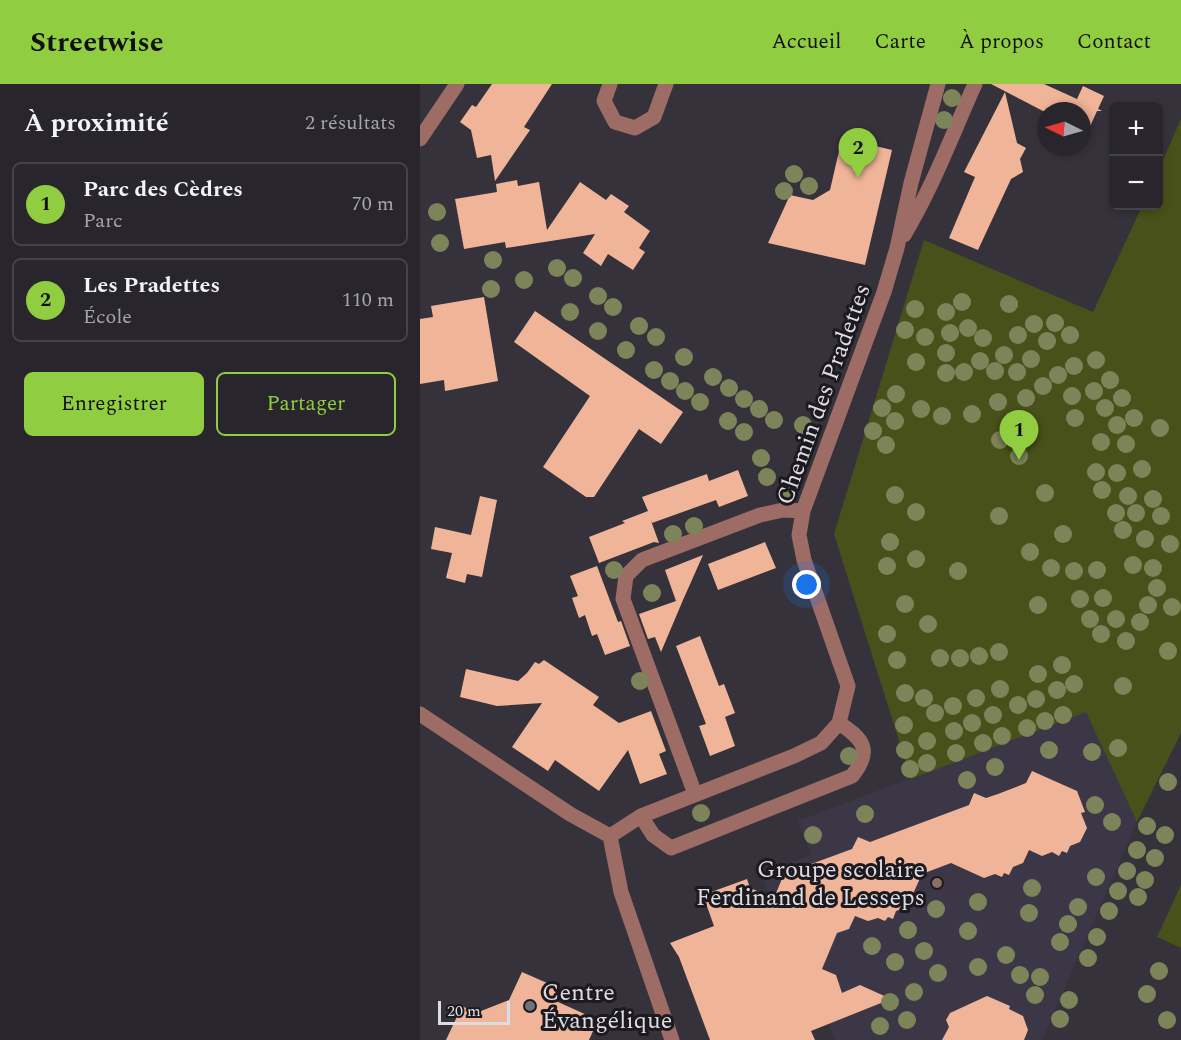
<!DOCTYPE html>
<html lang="fr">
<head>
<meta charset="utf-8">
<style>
	:root { --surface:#28262c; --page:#343238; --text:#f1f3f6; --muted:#a5a5a9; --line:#444348; --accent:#91cd40 }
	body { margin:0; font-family:Spectral,serif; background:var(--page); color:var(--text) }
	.controls { position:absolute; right:18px; top:18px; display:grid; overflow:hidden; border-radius:9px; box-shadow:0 3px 9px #0003 }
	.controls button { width:54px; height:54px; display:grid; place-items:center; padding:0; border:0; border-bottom:2px solid var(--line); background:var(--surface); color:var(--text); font:30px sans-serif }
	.compass { position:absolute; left:617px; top:18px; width:54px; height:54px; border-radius:50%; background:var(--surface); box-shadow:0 3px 9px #0003; rotate:275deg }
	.scale { position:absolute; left:18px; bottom:15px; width:72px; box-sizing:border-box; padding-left:6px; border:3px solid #dedce3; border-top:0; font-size:16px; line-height:21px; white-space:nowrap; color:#dedce3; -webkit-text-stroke:4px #1c1a1f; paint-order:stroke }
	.you { position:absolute; left:387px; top:501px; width:21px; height:21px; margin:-15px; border:4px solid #fff; border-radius:50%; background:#1a73e8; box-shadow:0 0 0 9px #1a73e833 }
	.badge { display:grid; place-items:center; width:39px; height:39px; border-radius:50%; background:var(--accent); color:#111; font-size:20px; font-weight:700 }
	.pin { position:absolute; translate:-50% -50px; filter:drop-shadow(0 2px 3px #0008) }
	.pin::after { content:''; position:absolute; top:32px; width:21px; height:18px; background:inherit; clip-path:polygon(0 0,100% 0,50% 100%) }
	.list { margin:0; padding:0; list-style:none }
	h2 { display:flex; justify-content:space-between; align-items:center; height:78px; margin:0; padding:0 24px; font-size:26px }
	h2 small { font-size:20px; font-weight:400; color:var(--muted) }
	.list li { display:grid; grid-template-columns:39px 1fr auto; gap:18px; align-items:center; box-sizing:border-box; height:84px; margin:0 12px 12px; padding:0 12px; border:2px solid var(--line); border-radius:9px }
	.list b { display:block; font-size:22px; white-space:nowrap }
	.list p { margin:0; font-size:20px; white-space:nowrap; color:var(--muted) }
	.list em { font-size:20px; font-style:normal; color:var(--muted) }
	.actions { display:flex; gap:12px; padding:18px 24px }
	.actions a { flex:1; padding:14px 0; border:2px solid var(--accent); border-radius:9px; text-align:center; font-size:21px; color:var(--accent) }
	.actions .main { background:var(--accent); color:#111 }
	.map { position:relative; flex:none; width:761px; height:956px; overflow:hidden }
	header { display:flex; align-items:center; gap:36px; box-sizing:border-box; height:84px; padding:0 30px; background:var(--accent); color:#111 }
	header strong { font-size:28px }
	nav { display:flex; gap:33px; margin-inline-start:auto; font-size:21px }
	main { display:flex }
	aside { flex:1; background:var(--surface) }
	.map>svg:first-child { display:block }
	.built { fill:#3c3747 }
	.green { fill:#49511a }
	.building { fill:#f0b598 }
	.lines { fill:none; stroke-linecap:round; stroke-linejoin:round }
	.minor { stroke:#9c6c65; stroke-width:15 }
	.tree { fill:#7e845a }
	.education-dot { fill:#8d6e63; stroke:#1c1a1f; stroke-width:2 }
	.worship-dot { fill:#6b7280; stroke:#1c1a1f; stroke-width:2 }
	.labels { text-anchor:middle; stroke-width:6; stroke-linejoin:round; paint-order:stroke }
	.street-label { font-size:24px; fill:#dedce3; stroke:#1c1a1f }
	.poi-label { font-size:24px; fill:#dedce3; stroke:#1c1a1f; text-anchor:end }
</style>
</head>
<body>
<header>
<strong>Streetwise</strong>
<nav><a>Accueil</a><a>Carte</a><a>À propos</a><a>Contact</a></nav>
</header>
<main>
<aside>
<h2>À proximité<small>2 résultats</small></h2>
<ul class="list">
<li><span class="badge">1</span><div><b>Parc des Cèdres</b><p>Parc</p></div><em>70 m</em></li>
<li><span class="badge">2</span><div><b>Les Pradettes</b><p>École</p></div><em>110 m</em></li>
</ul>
<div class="actions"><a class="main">Enregistrer</a><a>Partager</a></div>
</aside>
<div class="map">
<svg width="761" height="956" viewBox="0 0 761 956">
	<rect width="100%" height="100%" fill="#35323b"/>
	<!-- built -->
	<path class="built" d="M666 628 717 738 622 956H415L381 866 352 822 341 789 391 771 378 737Z"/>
	<!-- green -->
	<path class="green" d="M761 35V649L717 738 666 628 491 695 414 450 504 156 673 228 722 122H738L739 85Z
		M761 801V864L737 853Z"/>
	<!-- building -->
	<path class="building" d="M72 0H132L104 43 110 46 75 97 71 71 57 74 51 46 40 38 52 21 56 23Z
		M571 0H624L657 15 663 2 684 12 678 25 682 27H677L662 60V27H623Z
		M585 8 597 59 606 64 600 75 603 88 591 95 558 166 529 154 555 93 544 88Z
		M422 54 472 66 445 181 348 159 370 111 393 116 410 106Z
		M97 96 98 102 119 98 127 146 160 98 186 116 191 110 209 122 204 128 230 147 219 164 225 168 213 186 188 170 181 182 163 169 175 150 86 164 85 158 44 165 35 115 77 108 76 100Z
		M64 213 78 297 25 307 24 296 0 300V235L13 233 11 222Z
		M115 227 263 328 241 360 219 345 174 413H166L123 383 170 312 94 258Z
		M318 386 328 412 299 423 296 416 232 439 230 434 239 459 234 458 179 479 169 453 205 439 202 437 228 427 222 413 287 390 289 397Z
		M60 412 77 416 62 493 47 490 45 499 26 494 32 469 11 465 15 443 51 451Z
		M345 458 356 484 298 506 288 480Z
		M283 471 263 516 241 568 235 553 228 555 219 530 256 517 245 486Z
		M177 482 198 538 201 537 210 562 185 571 177 550 172 552 165 531 159 534 152 514 158 512 150 492Z
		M280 552 299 602 304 600 315 629 305 633 315 662 290 672 279 642 286 640 256 562Z
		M124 576 179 613 173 621 199 639 231 627 246 667 239 670 247 690 220 700 208 666 179 707 135 676 128 687 92 663 122 619 77 622 40 613 46 585 98 597 107 589 115 578 119 580Z
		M612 687 657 707 665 728 661 729 667 744 660 758 650 762 647 769 642 767 639 772 632 768 622 772 609 766 603 779 593 783 589 791 584 789 582 793 575 790 564 794 531 779 502 790 487 823 476 827 473 835 468 833 465 837 458 834 448 837 435 832 429 845 417 849 402 885 416 891 422 909 440 901 471 915 391 947 395 956H290L259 873 250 859 294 842 283 811 327 795 330 804 354 814 364 790 432 765 438 753 450 758 549 721 554 709 566 714 578 710 606 699Z
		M102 888 143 906 138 918 178 936 169 956H26L42 922 56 929 89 916Z
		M567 912 590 922 589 925 603 932 608 946 604 956H522L529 943 526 936 530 929Z"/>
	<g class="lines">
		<!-- minor -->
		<path class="minor" d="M190 0 184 17 195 38 215 44 234 33 246 0
			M0 55 37 0
			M484 151C513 103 532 51 555 0
			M0 630 150 730 190 752
			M275 710 203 515 206 492 222 476 340 431 363 426 383 427
			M221 732 233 751 251 764 432 692C453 666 443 655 419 639
			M252 956 201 808 190 752 221 732 374 672 401 659 419 639 428 602 384 476 379 451 383 427 464 208 477 164 491 99 518 0"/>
	</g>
	<!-- trees -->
	<g class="tree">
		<circle cx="532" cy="14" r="9"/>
		<circle cx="524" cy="36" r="9"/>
		<circle cx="374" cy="90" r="9"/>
		<circle cx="389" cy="102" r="9"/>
		<circle cx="364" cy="107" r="9"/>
		<circle cx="17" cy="128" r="9"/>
		<circle cx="20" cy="159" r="9"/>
		<circle cx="73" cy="176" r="9"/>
		<circle cx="137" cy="184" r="9"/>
		<circle cx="153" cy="194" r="9"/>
		<circle cx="104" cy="196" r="9"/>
		<circle cx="71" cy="205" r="9"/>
		<circle cx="178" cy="212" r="9"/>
		<circle cx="542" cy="218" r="9"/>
		<circle cx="589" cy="220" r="9"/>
		<circle cx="193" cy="223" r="9"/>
		<circle cx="495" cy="225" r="9"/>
		<circle cx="150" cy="228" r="9"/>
		<circle cx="526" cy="228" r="9"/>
		<circle cx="635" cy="239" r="9"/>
		<circle cx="614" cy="240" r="9"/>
		<circle cx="219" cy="242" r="9"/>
		<circle cx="548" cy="244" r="9"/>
		<circle cx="485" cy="246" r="9"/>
		<circle cx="178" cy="247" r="9"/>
		<circle cx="530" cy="249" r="9"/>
		<circle cx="598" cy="251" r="9"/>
		<circle cx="650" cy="251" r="9"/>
		<circle cx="236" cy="253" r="9"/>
		<circle cx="505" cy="253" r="9"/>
		<circle cx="563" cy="254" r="9"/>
		<circle cx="627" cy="257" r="9"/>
		<circle cx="206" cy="266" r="9"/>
		<circle cx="526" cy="269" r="9"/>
		<circle cx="584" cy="271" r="9"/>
		<circle cx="264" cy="273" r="9"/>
		<circle cx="611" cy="275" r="9"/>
		<circle cx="676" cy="276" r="9"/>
		<circle cx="560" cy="277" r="9"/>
		<circle cx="496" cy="278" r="9"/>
		<circle cx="654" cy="282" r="9"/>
		<circle cx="234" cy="286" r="9"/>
		<circle cx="575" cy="287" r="9"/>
		<circle cx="544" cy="288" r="9"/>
		<circle cx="597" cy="288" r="9"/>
		<circle cx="526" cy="289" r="9"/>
		<circle cx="638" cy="291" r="9"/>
		<circle cx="293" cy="293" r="9"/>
		<circle cx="690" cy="296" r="9"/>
		<circle cx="250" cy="297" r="9"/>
		<circle cx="623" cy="302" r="9"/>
		<circle cx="309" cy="304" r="9"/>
		<circle cx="265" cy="307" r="9"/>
		<circle cx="674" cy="307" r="9"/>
		<circle cx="476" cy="310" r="9"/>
		<circle cx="652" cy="312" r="9"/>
		<circle cx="606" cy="314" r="9"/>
		<circle cx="702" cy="314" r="9"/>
		<circle cx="324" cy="315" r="9"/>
		<circle cx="280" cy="318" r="9"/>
		<circle cx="578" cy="318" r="9"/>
		<circle cx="462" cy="324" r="9"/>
		<circle cx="685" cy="324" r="9"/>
		<circle cx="339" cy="325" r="9"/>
		<circle cx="501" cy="325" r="9"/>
		<circle cx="552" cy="330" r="9"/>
		<circle cx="522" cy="332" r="9"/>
		<circle cx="655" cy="334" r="9"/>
		<circle cx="714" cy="334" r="9"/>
		<circle cx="354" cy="336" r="9"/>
		<circle cx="308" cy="337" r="9"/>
		<circle cx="475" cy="337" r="9"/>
		<circle cx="383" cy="341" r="9"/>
		<circle cx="697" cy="341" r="9"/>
		<circle cx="740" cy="344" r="9"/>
		<circle cx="453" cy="347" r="9"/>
		<circle cx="324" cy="348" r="9"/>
		<circle cx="580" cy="356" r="9"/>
		<circle cx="681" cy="358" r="9"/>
		<circle cx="706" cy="360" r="9"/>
		<circle cx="466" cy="361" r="9"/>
		<circle cx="599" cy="372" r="9"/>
		<circle cx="341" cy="374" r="9"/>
		<circle cx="722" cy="385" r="9"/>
		<circle cx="676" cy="388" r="9"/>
		<circle cx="697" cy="389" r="9"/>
		<circle cx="347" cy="393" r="9"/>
		<circle cx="368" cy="406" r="9"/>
		<circle cx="682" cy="406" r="9"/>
		<circle cx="625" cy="409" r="9"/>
		<circle cx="475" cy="411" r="9"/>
		<circle cx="708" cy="412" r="9"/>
		<circle cx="733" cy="415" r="9"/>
		<circle cx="496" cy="428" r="9"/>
		<circle cx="696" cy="429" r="9"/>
		<circle cx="716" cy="429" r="9"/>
		<circle cx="579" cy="432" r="9"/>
		<circle cx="741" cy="432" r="9"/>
		<circle cx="274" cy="442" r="9"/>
		<circle cx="703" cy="446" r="9"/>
		<circle cx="253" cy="450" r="9"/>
		<circle cx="643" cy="450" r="9"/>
		<circle cx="725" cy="455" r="9"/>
		<circle cx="470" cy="458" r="9"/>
		<circle cx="750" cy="460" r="9"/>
		<circle cx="610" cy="468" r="9"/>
		<circle cx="496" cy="475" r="9"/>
		<circle cx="713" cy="481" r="9"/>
		<circle cx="467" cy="482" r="9"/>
		<circle cx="631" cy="484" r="9"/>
		<circle cx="733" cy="484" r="9"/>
		<circle cx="194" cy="486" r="9"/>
		<circle cx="677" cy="486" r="9"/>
		<circle cx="538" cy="487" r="9"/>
		<circle cx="654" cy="487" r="9"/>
		<circle cx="737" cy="504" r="9"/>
		<circle cx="232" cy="509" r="9"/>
		<circle cx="683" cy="514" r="9"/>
		<circle cx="660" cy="515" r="9"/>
		<circle cx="485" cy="520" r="9"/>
		<circle cx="618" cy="521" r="9"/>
		<circle cx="728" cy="521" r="9"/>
		<circle cx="752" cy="523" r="9"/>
		<circle cx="670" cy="535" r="9"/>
		<circle cx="696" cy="535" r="9"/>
		<circle cx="720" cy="538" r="9"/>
		<circle cx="508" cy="540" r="9"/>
		<circle cx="467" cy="550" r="9"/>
		<circle cx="681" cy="550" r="9"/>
		<circle cx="706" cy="557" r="9"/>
		<circle cx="748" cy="567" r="9"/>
		<circle cx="579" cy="568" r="9"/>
		<circle cx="559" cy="572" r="9"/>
		<circle cx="520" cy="574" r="9"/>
		<circle cx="540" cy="574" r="9"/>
		<circle cx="477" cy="576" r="9"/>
		<circle cx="642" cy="581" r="9"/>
		<circle cx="618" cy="590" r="9"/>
		<circle cx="220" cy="597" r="9"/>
		<circle cx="654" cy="600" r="9"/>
		<circle cx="703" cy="602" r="9"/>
		<circle cx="580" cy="605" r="9"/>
		<circle cx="637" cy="606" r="9"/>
		<circle cx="485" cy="609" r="9"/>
		<circle cx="504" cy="614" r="9"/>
		<circle cx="556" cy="614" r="9"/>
		<circle cx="616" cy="615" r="9"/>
		<circle cx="598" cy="621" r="9"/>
		<circle cx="533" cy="622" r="9"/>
		<circle cx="515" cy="629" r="9"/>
		<circle cx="573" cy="631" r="9"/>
		<circle cx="643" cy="631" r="9"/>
		<circle cx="625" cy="637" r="9"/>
		<circle cx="552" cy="639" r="9"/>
		<circle cx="484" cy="641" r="9"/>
		<circle cx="607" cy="644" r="9"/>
		<circle cx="534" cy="647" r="9"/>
		<circle cx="582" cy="652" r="9"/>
		<circle cx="507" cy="657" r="9"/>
		<circle cx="563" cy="659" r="9"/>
		<circle cx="698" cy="664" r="9"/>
		<circle cx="485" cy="666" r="9"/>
		<circle cx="629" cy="666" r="9"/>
		<circle cx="672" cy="668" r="9"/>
		<circle cx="536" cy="669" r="9"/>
		<circle cx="429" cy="672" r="9"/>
		<circle cx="507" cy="679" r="9"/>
		<circle cx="575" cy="683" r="9"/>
		<circle cx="490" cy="685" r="9"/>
		<circle cx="547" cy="696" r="9"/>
		<circle cx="748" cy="698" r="9"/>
		<circle cx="675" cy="721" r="9"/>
		<circle cx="281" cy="729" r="9"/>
		<circle cx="445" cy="730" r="9"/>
		<circle cx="692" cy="738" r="9"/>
		<circle cx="727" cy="742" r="9"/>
		<circle cx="393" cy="751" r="9"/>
		<circle cx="745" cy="751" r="9"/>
		<circle cx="717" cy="766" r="9"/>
		<circle cx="735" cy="774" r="9"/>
		<circle cx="707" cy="787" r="9"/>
		<circle cx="676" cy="793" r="9"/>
		<circle cx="725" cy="796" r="9"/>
		<circle cx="612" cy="804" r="9"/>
		<circle cx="698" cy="807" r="9"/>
		<circle cx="718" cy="813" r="9"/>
		<circle cx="558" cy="818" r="9"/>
		<circle cx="658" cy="823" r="9"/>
		<circle cx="516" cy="825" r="9"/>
		<circle cx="689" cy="827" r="9"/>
		<circle cx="609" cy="829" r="9"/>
		<circle cx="648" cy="840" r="9"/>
		<circle cx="488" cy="846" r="9"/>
		<circle cx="548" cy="847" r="9"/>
		<circle cx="677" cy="853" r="9"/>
		<circle cx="640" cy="858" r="9"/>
		<circle cx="452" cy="862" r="9"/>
		<circle cx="504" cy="867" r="9"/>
		<circle cx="586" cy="871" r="9"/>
		<circle cx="668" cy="874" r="9"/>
		<circle cx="475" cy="878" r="9"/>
		<circle cx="558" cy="883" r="9"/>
		<circle cx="739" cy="887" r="9"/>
		<circle cx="518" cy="889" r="9"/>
		<circle cx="600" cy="891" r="9"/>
		<circle cx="620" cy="893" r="9"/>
		<circle cx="494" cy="908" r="9"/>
		<circle cx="727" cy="910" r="9"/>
		<circle cx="615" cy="911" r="9"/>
		<circle cx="649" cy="916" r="9"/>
		<circle cx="470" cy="918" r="9"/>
		<circle cx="640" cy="935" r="9"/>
		<circle cx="487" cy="936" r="9"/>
		<circle cx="747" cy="936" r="9"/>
		<circle cx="460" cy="942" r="9"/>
	</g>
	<!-- markers -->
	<circle class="education-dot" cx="517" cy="799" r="6"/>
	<circle class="worship-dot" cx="110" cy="922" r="6"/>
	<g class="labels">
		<!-- street labels -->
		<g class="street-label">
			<text transform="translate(403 310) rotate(-70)" y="8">Chemin des Pradettes</text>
		</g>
		<!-- poi labels -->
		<g class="poi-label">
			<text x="505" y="793">Groupe scolaire<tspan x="505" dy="28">Ferdinand de Lesseps</tspan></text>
			<text x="122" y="916" text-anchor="start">Centre<tspan x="122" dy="28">Évangélique</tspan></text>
		</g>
	</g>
</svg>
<div class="controls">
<button>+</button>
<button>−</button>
</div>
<svg class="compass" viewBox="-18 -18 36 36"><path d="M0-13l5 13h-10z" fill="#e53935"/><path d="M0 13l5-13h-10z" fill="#a5a5a9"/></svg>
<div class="scale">20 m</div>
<div class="you"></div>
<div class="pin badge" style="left:599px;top:376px">1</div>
<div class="pin badge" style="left:438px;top:94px">2</div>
</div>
</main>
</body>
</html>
